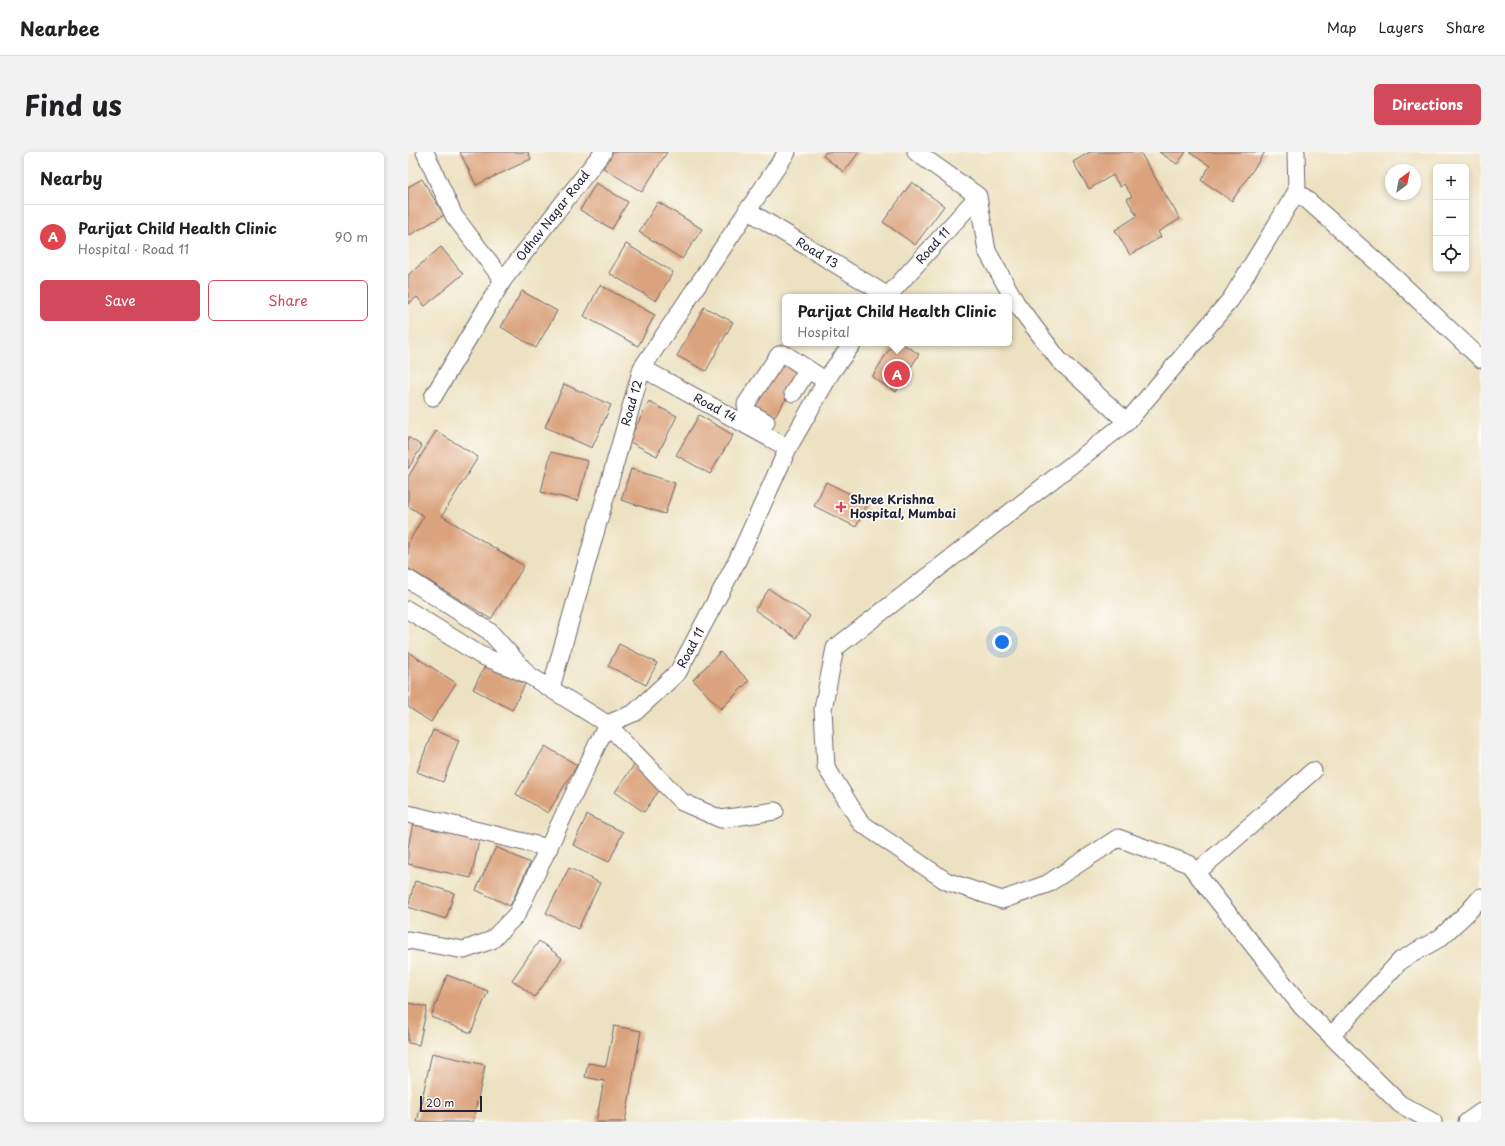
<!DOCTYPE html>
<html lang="en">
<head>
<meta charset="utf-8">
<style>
	:root { --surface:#fff; --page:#f2f2f2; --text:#202124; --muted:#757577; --line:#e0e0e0; --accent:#d1495b }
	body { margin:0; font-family:"Playpen Sans",sans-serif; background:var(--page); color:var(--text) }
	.controls { position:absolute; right:12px; top:12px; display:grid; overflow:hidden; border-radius:6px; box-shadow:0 2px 6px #0003 }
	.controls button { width:36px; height:36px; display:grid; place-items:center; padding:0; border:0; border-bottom:1px solid var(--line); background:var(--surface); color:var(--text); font:20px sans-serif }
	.compass { position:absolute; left:977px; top:12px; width:36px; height:36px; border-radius:50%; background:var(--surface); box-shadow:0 2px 6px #0003; rotate:32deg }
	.scale { position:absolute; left:12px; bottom:10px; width:62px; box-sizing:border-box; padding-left:4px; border:2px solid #22223b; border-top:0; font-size:11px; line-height:14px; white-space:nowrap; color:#22223b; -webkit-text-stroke:3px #fdfcf7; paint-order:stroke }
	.you { position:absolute; left:594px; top:490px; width:14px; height:14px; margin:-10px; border:3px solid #fff; border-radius:50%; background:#1a73e8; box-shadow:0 0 0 6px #1a73e833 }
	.badge { display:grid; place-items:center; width:26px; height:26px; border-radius:50%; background:var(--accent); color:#fff; font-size:13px; font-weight:700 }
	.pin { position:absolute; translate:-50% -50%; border:2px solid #fff; box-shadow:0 1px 4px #0006 }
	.popup { position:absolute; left:374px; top:142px; width:230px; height:52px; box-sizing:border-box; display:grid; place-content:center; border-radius:6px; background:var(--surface); filter:drop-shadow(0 1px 3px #0005); font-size:13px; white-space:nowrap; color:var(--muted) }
	.popup b { font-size:15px; color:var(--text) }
	.popup::after { content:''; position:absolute; left:50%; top:100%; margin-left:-8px; border:8px solid transparent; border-top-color:var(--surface) }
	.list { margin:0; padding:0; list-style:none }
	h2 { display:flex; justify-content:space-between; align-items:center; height:52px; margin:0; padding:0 16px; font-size:17px }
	h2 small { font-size:13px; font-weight:400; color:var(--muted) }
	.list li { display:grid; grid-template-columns:26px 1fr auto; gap:12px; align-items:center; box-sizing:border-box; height:64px; padding:0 16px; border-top:1px solid var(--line) }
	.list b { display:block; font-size:15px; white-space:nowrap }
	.list p { margin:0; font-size:13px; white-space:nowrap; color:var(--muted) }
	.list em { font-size:13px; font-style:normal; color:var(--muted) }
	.actions { display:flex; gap:8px; padding:12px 16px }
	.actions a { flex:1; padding:9px 0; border:1px solid var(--accent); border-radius:6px; text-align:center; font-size:14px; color:var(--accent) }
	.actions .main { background:var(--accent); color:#fff }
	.icon { flex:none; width:22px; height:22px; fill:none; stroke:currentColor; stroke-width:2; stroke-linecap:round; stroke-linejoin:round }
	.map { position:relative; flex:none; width:1073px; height:970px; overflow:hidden; border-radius:6px }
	header { display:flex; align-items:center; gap:24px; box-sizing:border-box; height:56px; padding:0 20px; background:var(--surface); border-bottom:1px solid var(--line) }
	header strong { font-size:19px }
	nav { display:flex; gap:22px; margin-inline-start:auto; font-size:14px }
	.intro { display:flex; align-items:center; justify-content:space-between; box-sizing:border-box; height:96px; padding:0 24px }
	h1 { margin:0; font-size:28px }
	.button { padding:10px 18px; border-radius:6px; background:var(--accent); color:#fff; font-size:14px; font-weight:700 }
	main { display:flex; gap:24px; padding:0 24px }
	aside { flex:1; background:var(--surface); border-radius:6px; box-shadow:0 2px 6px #0003 }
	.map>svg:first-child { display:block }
	.building { fill:#dba37d }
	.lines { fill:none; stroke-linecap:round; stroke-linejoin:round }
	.street-casing { stroke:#69656a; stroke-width:19 }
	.street { stroke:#fff; stroke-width:17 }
	.poi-dot { fill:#d1495b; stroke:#fdfcf7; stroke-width:1.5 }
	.labels { text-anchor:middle; stroke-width:3.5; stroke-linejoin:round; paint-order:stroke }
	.street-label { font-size:12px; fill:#22223b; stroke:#fdfcf7 }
	.poi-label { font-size:12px; font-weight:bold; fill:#22223b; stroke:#fdfcf7; text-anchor:start }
</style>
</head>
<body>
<header>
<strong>Nearbee</strong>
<nav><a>Map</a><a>Layers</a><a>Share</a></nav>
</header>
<div class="intro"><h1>Find us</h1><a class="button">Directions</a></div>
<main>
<aside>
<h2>Nearby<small></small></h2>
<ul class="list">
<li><span class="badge" style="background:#e0444e">A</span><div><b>Parijat Child Health Clinic</b><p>Hospital · Road 11</p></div><em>90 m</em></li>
</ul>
<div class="actions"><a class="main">Save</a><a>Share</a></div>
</aside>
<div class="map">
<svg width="1073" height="970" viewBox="0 0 1073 970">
	<rect width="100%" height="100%" fill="#fdfcf7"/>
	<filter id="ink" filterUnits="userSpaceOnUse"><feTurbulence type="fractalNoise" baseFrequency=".025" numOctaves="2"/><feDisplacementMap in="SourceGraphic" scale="8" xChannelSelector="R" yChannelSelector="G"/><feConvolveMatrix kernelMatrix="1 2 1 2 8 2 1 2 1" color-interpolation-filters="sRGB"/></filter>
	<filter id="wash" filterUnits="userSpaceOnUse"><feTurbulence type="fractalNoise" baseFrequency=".012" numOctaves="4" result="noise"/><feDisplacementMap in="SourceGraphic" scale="16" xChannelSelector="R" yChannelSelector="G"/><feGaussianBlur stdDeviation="0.9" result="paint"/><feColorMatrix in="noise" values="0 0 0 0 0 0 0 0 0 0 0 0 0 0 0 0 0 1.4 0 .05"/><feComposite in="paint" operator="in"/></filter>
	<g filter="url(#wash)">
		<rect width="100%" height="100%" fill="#ece1c0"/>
		<g id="blocks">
			<!-- building -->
			<path class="building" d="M52 0H120L123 7 68 33Z
				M204 0H259L234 40 195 16Z
				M418 0H451L436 20 415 4Z
				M682 0H732L772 67 750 80 753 85 722 103 707 78 729 64 719 47 724 44 716 32 712 35 705 23 681 37 665 10Z
				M751 0H778L769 12Z
				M781 0H857L824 49 793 28 802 14Z
				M14 27 36 63 0 84V35Z
				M504 30 536 54 507 93 475 70Z
				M188 31 220 50 204 77 172 58Z
				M250 50 294 77 274 107 231 80Z
				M218 92 265 120 248 149 201 121Z
				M33 95 55 122 17 154 9 145 0 152V123Z
				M192 133 247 163 230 194 176 164Z
				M114 139 149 159 128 196 93 175Z
				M296 155 325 170 298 219 269 204Z
				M485 191H493L511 202 488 240 464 225Z
				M370 208 393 224 364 268 340 253Z
				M156 232 203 253 184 296 137 275Z
				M241 250 269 264 249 304 220 289Z
				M291 263 325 283 302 322 268 303Z
				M28 279 70 305 34 364 116 414 83 467 0 416V391L16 364 0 354V325Z
				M0 285 14 294 0 317Z
				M143 300 180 309 170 349 133 340Z
				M223 317 267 331 257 362 213 348Z
				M418 330 460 351 448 375 406 354Z
				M361 437 402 464 388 486 347 458Z
				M211 492 249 511 238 533 200 514Z
				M0 500 48 531 23 570 0 555Z
				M312 500 341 529 313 557 285 528Z
				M78 512 117 532 104 558 65 537Z
				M25 578 51 588 35 630 9 620Z
				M137 594 169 613 140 661 108 642Z
				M226 613 255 633 236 660 207 640Z
				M179 663 215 680 201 710 165 693Z
				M5 670 72 684 63 726 0 712V696Z
				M88 695 122 711 102 754 68 738Z
				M161 716 192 731 170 777 138 761Z
				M7 729 46 741 38 767 0 755Z
				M131 789 154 806 127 845 104 828Z
				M39 823 80 839 63 881 23 865Z
				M0 851 19 855 11 893 0 891Z
				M206 874 233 879 217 970H188L196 929 177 925 180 911 198 914Z
				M24 901 77 913 65 970H9Z"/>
		</g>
	</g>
	<g filter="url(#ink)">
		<use href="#blocks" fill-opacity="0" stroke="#69656a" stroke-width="1"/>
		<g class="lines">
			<!-- street casing -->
			<g class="street-casing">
				<path id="street" d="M17 0 46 64 95 128
					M508 0 570 44 579 99 608 151 651 208 719 270
					M888 0 889 39 987 126 1073 207
					M889 39 823 147 719 270 427 496 415 557 418 615 453 671 538 729 594 748 639 732 710 686 781 712 894 855 992 952 1025 970
					M339 58 480 144
					M479 145 570 44
					M234 216 380 296
					M385 241 400 217
					M25 245 95 128 195 0
					M358 270 339 259 338 252 371 203 375 202 378 203 418 229
					M0 427 81 479 117 519
					M0 458 72 503 119 522 199 572 274 650 313 667 367 659
					M143 536 234 216 379 0
					M199 572 226 561 270 520 329 409 380 296 424 219 445 191
					M0 662 141 696
					M788 721 905 619
					M0 788 56 798 84 788 109 762 199 572
					M923 884 993 808 1032 786 1060 760 1073 745
					M1059 970 1073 960"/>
			</g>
			<!-- street -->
			<use href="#street" class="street"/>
		</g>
	</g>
	<!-- markers -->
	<path class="poi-dot" d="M431 349h4v4h4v4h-4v4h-4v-4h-4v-4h4z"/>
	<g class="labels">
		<!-- street labels -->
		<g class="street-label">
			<text transform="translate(145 64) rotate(-52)" y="4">Odhav Nagar Road</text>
			<text transform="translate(525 94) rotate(-48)" y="4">Road 11</text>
			<text transform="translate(409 101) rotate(31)" y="4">Road 13</text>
			<text transform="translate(224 251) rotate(-74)" y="4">Road 12</text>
			<text transform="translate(307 256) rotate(28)" y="4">Road 14</text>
			<text transform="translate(283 496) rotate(-62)" y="4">Road 11</text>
		</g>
		<!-- poi labels -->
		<g class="poi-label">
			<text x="442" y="352">Shree Krishna<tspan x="442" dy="14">Hospital, Mumbai</tspan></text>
		</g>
	</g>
</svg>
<div class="controls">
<button>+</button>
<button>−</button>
<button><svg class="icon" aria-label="locate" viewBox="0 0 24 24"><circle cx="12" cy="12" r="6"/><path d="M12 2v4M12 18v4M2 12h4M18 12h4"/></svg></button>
</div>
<svg class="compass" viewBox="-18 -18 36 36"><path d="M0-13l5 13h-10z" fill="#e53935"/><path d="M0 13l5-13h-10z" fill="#757577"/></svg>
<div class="scale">20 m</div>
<div class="you"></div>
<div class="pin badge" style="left:489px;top:222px;background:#e0444e">A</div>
<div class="popup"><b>Parijat Child Health Clinic</b>Hospital</div>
</div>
</main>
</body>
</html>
